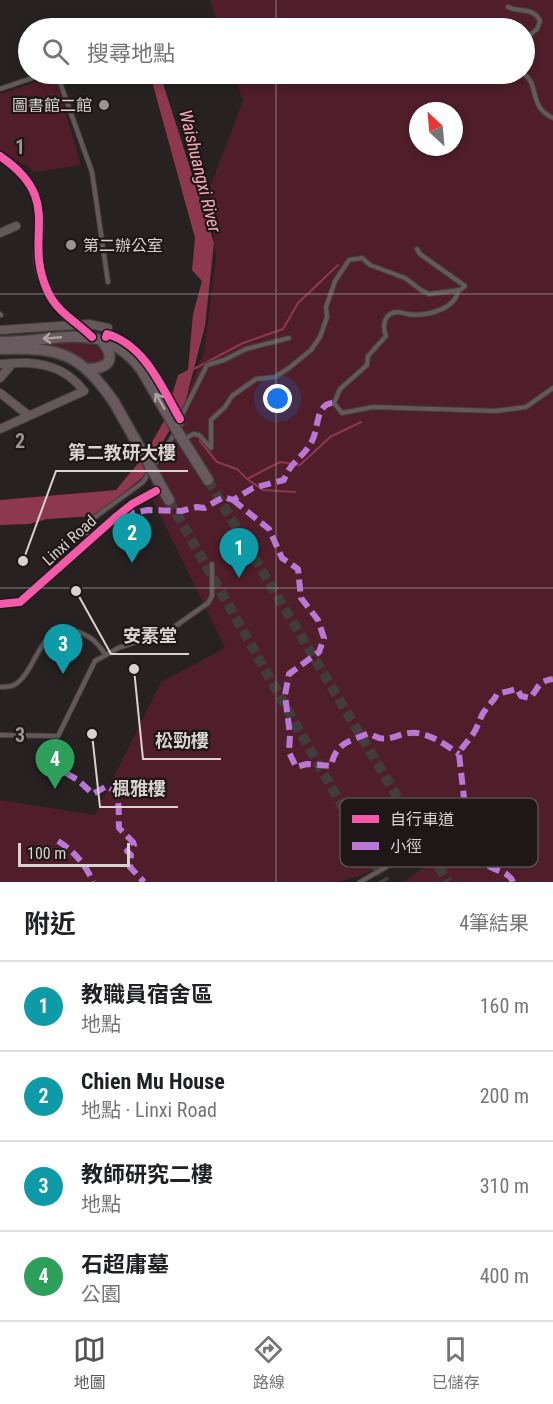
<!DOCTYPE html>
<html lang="zh-TW">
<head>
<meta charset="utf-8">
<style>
	:root { --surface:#fff; --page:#f2f2f2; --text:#202124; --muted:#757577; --line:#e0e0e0; --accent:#575557 }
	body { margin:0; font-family:"Roboto Condensed","Noto Sans TC",sans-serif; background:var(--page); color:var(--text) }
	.compass { position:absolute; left:409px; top:102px; width:54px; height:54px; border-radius:50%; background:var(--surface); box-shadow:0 3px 9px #0003; rotate:334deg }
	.scale { position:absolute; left:18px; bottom:15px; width:112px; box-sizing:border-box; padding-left:6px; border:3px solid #d9d2d3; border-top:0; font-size:16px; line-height:21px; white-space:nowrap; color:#d9d2d3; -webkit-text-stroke:4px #1f1617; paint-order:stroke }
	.you { position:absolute; left:278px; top:399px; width:21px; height:21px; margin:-15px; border:4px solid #fff; border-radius:50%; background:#1a73e8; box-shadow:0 0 0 9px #1a73e833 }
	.badge { display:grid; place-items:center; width:39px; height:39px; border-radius:50%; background:var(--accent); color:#fff; font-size:20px; font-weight:700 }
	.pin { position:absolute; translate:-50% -50px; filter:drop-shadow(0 2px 3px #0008) }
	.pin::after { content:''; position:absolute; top:32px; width:21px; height:18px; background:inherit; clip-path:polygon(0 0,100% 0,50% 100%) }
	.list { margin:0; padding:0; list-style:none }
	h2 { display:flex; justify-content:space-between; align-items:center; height:78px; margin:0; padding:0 24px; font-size:26px }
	h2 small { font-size:20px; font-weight:400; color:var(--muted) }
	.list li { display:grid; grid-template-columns:39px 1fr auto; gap:18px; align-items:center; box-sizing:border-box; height:90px; padding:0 24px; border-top:2px solid var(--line) }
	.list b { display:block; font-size:22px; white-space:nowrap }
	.list p { margin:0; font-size:20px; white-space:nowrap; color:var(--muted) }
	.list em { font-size:20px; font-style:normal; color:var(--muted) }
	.icon { flex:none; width:33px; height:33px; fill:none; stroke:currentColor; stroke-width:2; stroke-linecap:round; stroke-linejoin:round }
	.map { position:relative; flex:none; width:553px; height:882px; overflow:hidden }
	.search { position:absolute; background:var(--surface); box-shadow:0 3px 9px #0003; left:18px; right:18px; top:18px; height:66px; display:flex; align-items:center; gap:15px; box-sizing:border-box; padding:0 21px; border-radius:33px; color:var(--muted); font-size:22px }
	.sheet { height:438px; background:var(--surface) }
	nav { display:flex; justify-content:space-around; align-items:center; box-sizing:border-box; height:84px; border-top:2px solid var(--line); background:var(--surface); font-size:16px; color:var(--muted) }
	nav a { display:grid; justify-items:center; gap:3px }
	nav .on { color:var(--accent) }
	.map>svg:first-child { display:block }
	.green { fill:#4f1e2a; fill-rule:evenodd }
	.water { fill:#8d384e }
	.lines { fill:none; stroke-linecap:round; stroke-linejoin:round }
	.stream { stroke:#8d384e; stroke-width:2 }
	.secondary-tunnel { stroke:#423c3d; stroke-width:10; stroke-dasharray:10 5; stroke-linecap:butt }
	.lane-casing { stroke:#433e3f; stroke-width:6 }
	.street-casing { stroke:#433e3f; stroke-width:10 }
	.secondary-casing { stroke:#433e3f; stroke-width:13 }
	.lane { stroke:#64585a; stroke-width:4 }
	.street { stroke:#64585a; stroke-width:8 }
	.secondary { stroke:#685a5e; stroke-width:10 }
	.street-bridge-casing { stroke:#433e3f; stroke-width:10; stroke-linecap:butt }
	.secondary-bridge-casing { stroke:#433e3f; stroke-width:13; stroke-linecap:butt }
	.street-bridge { stroke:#64585a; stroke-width:8 }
	.secondary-bridge { stroke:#685a5e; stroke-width:10 }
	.quiet { stroke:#ba77d6; stroke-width:6; stroke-dasharray:12 6; stroke-linecap:butt }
	.cycleway-casing { stroke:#1f1617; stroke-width:11 }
	.cycleway { stroke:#f35aa7; stroke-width:8 }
	.oneway { stroke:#aca2a4 }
	.grid { fill:none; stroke:#9b9495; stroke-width:1.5; stroke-opacity:0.55 }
	.poi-dot { fill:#9b9495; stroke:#1f1617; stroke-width:2 }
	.labels { text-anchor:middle; stroke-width:4.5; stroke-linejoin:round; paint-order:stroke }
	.poi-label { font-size:16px; fill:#d9d2d3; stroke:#1f1617; text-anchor:end }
	.street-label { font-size:16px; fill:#d9d2d3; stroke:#1f1617 }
	.water-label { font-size:18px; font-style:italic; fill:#f7a9b8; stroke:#1f1617 }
	.key { fill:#1f1617; stroke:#574e4f; stroke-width:1.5 }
	.key-label { font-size:16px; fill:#d9d2d3 }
	.grid-label { font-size:20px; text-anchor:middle; font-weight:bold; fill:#9b9495; stroke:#1f1617; stroke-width:4.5; stroke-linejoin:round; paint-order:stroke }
	.leader { fill:none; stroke:#d9d2d3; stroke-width:2 }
	.callout-dot { fill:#d9d2d3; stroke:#1f1617; stroke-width:2 }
	.callout-label { font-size:18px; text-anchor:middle; font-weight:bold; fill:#d9d2d3; stroke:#1f1617; stroke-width:4.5; stroke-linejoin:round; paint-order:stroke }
</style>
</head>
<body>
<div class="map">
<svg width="553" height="882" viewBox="0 0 553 882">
	<rect width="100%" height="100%" fill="#272122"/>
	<!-- green -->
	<path class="green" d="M210 0H553V882H404L442 854 461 846 450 828 453 801 434 800 424 823 401 843 386 861 363 875 338 882H0V800L95 815 161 682 225 648 149 492 204 352 216 257 209 190 243 101 234 74H524V28H219ZM418 111H454V147H418Z
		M55 76 81 165 36 172 0 150V94Z
		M60 341 80 342 104 348 106 361 91 365 64 350 38 343Z"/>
	<!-- water -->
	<path class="water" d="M150 74H160L214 243 205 326 185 403 143 477 95 516 47 519 29 524 0 525V500L116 490 145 455 165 419 178 375 188 370 193 314 202 281 192 270 195 238Z"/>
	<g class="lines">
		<!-- stream -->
		<path class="stream" d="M192 370 243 343 283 329 298 303 338 265
			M200 441 217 462 237 469 247 479 280 462 300 465 330 437 361 422
			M247 479 263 490 295 492"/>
		<!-- secondary-tunnel -->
		<path class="secondary-tunnel" d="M208 480 448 882
			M169 500 385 882"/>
		<!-- lane casing -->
		<g class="lane-casing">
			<path id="lane" d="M508 7C520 13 534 7 540 21L537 29 524 40
				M57 74 92 172 108 282
				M524 74C540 85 528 107 553 118
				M0 89 44 74
				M458 290C456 310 424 317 407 314 407 314 399 312 398 312 384 312 382 326 386 336L368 356 367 365 340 389 334 403 342 413 373 407 496 411 526 407 553 388
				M0 314 1 315
				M188 437 193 434 199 435 211 448V420L225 407 232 396 256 379 275 377 289 368 311 350 320 337 327 317 326 307 335 281 349 260 362 258 370 265 405 278 421 290 429 294 460 290 465 286 420 254 417 249
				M91 539 83 529 91 520 143 482 181 424 180 419 207 365 224 360 246 349 289 338
				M106 655 118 648 167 632 208 603 212 596V564
				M0 687C4 687 10 687 14 685 36 674 42 617 74 630 92 637 95 640 106 655L95 661 58 736 0 735
				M360 882 412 852 422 840 429 835 431 822"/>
		</g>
		<!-- street casing -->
		<g class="street-casing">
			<path id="street" d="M0 156C25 173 41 194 40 226 40 238 36 251 38 263 41 284 53 301 66 316
				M0 233 16 226
				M0 330 89 324 108 328
				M0 364C10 364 20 362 29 363 53 365 69 372 84 391L0 429
				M0 378 12 364
				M0 393 28 415
				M0 604 20 602 117 516 132 504 156 491"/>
		</g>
		<!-- secondary casing -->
		<g class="secondary-casing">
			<path id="secondary" d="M0 342C53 343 102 318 141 369
				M0 349C59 347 79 352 114 402
				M88 369C110 368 116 359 102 341
				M179 434 208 480
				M155 475 169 500"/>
		</g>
		<!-- lane -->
		<use href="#lane" class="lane"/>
		<!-- street -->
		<use href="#street" class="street"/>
		<!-- secondary -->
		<use href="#secondary" class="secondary"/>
		<!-- street-bridge casing -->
		<g class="street-bridge-casing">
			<path id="street-bridge" d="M66 316 85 330"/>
		</g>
		<!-- secondary-bridge casing -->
		<g class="secondary-bridge-casing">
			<path id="secondary-bridge" d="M141 369 179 434
				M114 402 155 475"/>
		</g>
		<!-- street-bridge -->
		<use href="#street-bridge" class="street-bridge"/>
		<!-- secondary-bridge -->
		<use href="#secondary-bridge" class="secondary-bridge"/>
		<!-- quiet -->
		<path class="quiet" d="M233 500 269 529 282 558 298 569 301 598 318 620 324 638 319 652 289 674 285 695 290 735 289 752 296 767 307 764 331 766C336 742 349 742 369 733 389 747 396 731 417 733 433 735 447 746 459 754
			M123 515 148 510 181 511 197 507 204 508 224 497 233 500 253 488 284 480C289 463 305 456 312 441 319 429 315 403 334 403
			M66 773 78 780 93 794 107 786C122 792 118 813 119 828L133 842 134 845 127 851 131 855 130 867 144 882
			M58 841C74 851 86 865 93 882
			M513 882C508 870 495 872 486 864 479 858 479 847 471 840 468 837 462 836 460 832 457 826 457 815 456 808L464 798 459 754C462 746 468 742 473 734 479 726 479 717 486 709 490 703 494 701 497 694L517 689 521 696 530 698C540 686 537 682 553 679"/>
		<!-- cycleway casing -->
		<g class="cycleway-casing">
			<path id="cycleway" d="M0 156C67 202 21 235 48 292 57 312 77 322 92 337
				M106 337 107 334C145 345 162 388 180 419
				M0 604 20 602 117 516 132 504 156 491"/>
		</g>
		<!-- cycleway -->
		<use href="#cycleway" class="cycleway"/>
	</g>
	<!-- one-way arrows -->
	<defs><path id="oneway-shaft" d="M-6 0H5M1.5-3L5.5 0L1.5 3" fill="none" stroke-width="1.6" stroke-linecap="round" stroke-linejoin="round" transform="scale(1.5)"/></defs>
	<g class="oneway">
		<use href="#oneway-shaft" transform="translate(52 338) rotate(175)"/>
		<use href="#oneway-shaft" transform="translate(160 401) rotate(-120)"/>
	</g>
	<!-- grid -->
	<path class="grid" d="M276 0V28M276 74V882M0 294H553M0 588H553"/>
	<!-- markers -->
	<g class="poi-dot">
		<circle cx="104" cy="105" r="6"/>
		<circle cx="71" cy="245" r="6"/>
	</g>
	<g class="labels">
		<!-- poi labels -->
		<g class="poi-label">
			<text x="92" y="111">圖書館二館</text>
			<text x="83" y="251" text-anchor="start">第二辦公室</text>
		</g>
		<!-- street labels -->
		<g class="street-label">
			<text transform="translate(69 540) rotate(-42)" y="6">Linxi Road</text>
		</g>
		<!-- water labels -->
		<g class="water-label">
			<text transform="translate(200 171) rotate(76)" y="6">Waishuangxi River</text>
		</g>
	</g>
	<!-- legend -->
	<rect x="340" y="798" width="198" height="69" rx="9" class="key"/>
	<rect x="352" y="815" width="27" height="8" fill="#f35aa7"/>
	<rect x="352" y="842" width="27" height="8" fill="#ba77d6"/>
	<g class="key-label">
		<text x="390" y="825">自行車道</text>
		<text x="390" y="852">小徑</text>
	</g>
	<g class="grid-label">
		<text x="20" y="154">1</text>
		<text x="20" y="448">2</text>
		<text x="20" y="742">3</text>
	</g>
	<!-- callouts -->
	<path class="leader" d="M23 561L56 471H188M76 591L111 654H189M134 669L143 759H221M92 734L100 807H178"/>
	<g class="callout-dot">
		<circle cx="23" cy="561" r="6"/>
		<circle cx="76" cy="591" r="6"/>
		<circle cx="134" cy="669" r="6"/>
		<circle cx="92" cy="734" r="6"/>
	</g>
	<g class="callout-label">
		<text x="122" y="459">第二教研大樓</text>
		<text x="150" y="642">安素堂</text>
		<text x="182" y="747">松勁樓</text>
		<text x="139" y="795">楓雅樓</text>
	</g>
</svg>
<svg class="compass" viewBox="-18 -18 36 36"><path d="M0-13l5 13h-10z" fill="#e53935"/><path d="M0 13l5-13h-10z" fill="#757577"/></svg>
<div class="scale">100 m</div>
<div class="you"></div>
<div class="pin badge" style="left:239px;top:578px;background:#0f9aa8">1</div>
<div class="pin badge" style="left:132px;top:563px;background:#0f9aa8">2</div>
<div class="pin badge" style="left:63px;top:674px;background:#0f9aa8">3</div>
<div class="pin badge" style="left:55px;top:789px;background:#2e9e5b">4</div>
<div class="search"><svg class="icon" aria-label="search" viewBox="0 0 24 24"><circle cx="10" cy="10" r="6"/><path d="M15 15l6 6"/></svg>搜尋地點</div>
</div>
<section class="sheet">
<h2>附近<small>4筆結果</small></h2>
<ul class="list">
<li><span class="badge" style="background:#0f9aa8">1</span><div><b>教職員宿舍區</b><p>地點</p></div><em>160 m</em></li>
<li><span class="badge" style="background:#0f9aa8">2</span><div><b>Chien Mu House</b><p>地點 · Linxi Road</p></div><em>200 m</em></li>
<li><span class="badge" style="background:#0f9aa8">3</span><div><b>教師研究二樓</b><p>地點</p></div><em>310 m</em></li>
<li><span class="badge" style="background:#2e9e5b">4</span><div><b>石超庸墓</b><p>公園</p></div><em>400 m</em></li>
</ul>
</section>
<nav>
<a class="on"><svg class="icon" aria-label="map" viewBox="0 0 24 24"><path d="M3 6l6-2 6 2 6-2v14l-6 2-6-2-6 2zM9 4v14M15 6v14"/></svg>地圖</a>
<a><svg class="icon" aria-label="directions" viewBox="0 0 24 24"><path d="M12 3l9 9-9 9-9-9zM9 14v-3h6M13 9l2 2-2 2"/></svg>路線</a>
<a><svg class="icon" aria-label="saved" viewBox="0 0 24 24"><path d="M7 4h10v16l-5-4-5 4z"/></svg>已儲存</a>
</nav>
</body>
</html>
